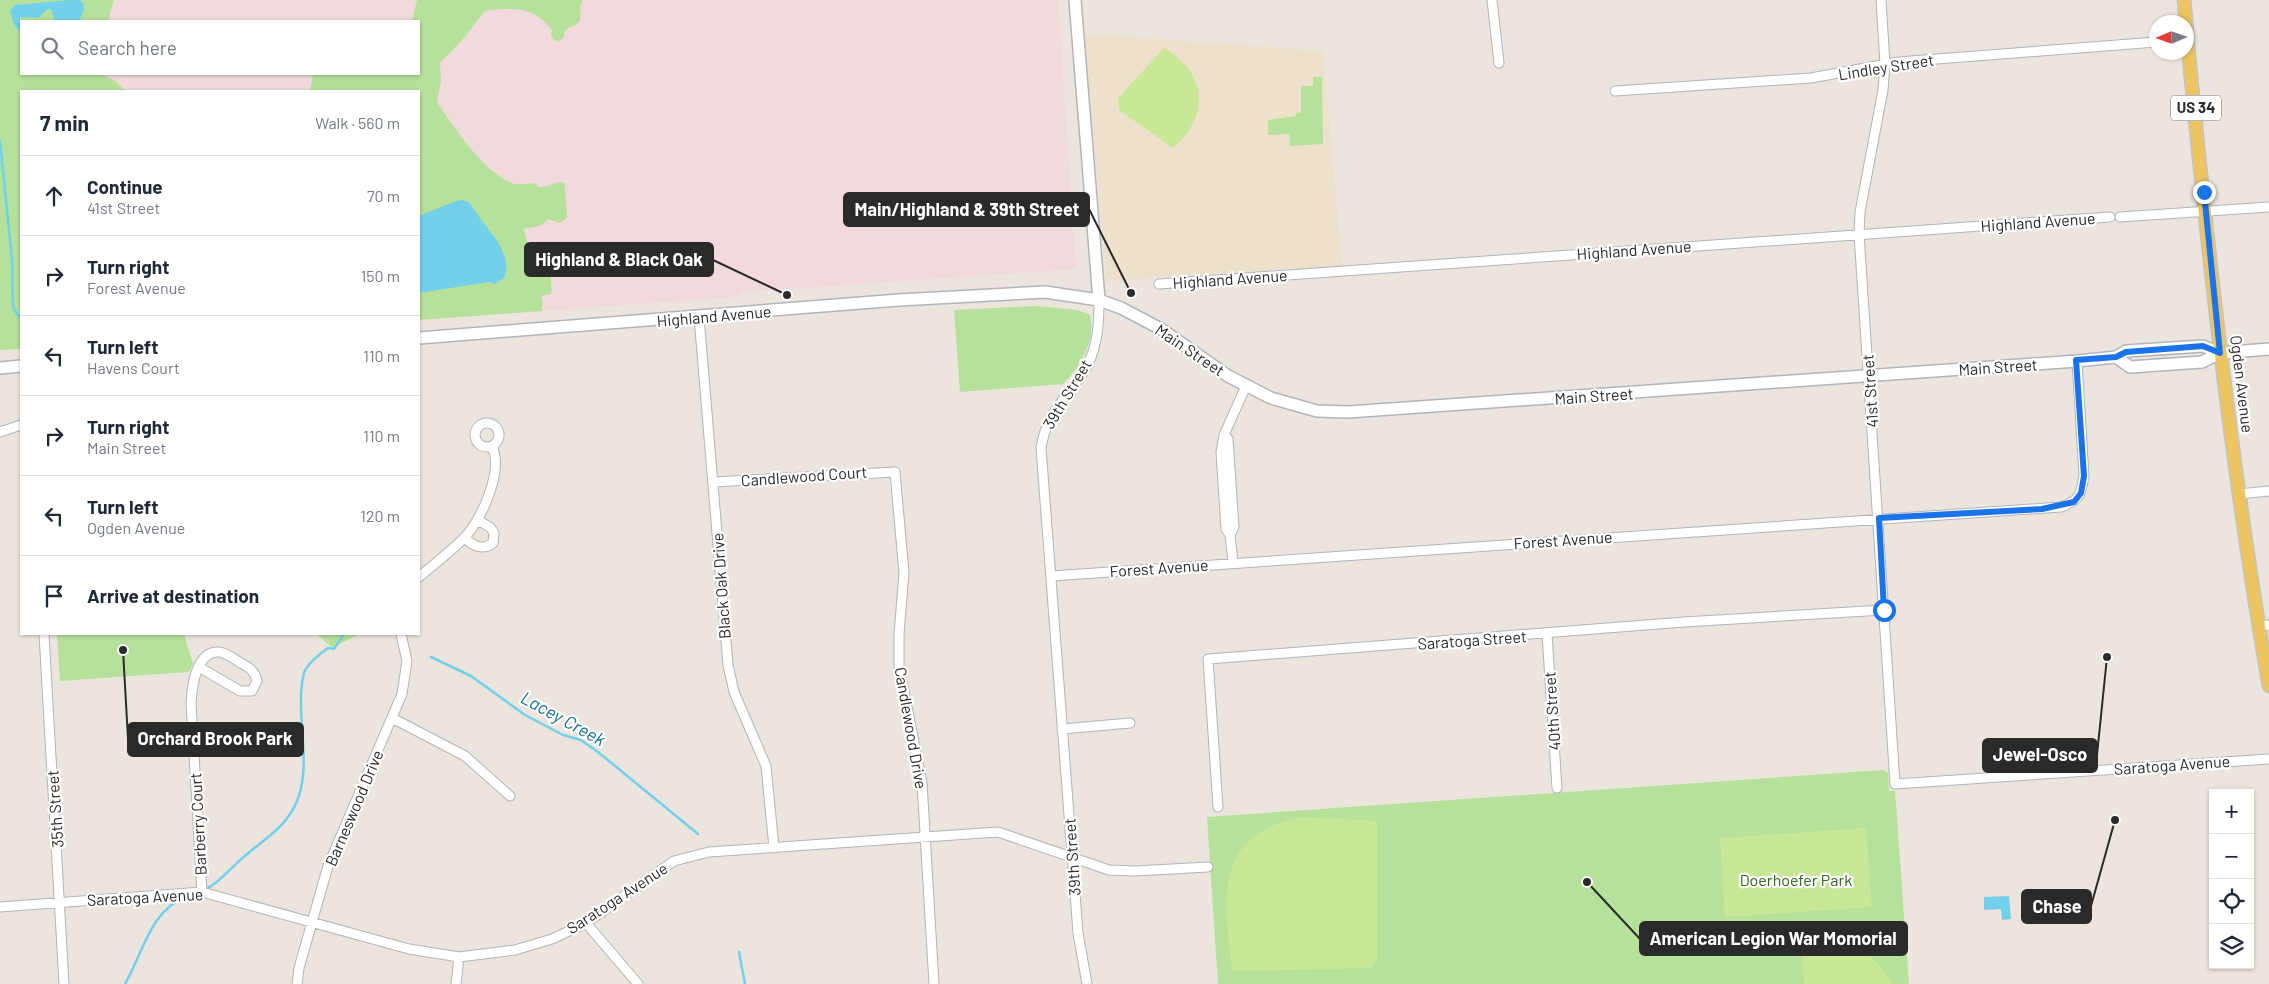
<!DOCTYPE html>
<html lang="en">
<head>
<meta charset="utf-8">
<style>
	:root { --surface:#fff; --page:#f6f6f7; --text:#1f2937; --muted:#747a83; --line:#e0e1e3 }
	body { margin:0; font-family:Barlow,sans-serif; background:var(--page); color:var(--text) }
	.controls { position:absolute; right:15px; bottom:15px; display:grid; overflow:hidden; border-radius:0px; box-shadow:0 1px 4px #0004 }
	.controls button { width:45px; height:45px; display:grid; place-items:center; padding:0; border:0; border-bottom:1px solid var(--line); background:var(--surface); color:var(--text); font:25px sans-serif }
	.compass { position:absolute; left:2149px; top:15px; width:45px; height:45px; border-radius:50%; background:var(--surface); box-shadow:0 1px 4px #0004; rotate:268deg }
	.stop { position:absolute; width:15px; height:15px; margin:-11px; border:4px solid #1a73e8; border-radius:50%; background:#fff }
	.stop.end { background:#1a73e8; border-color:#fff; box-shadow:0 1px 5px #0008 }
	.list { margin:0; padding:0; list-style:none }
	h2 { display:flex; justify-content:space-between; align-items:center; height:65px; margin:0; padding:0 20px; font-size:21px }
	h2 small { font-size:16px; font-weight:400; color:var(--muted) }
	.list li { display:grid; grid-template-columns:32px 1fr auto; gap:15px; align-items:center; box-sizing:border-box; height:80px; padding:0 20px; border-top:1px solid var(--line) }
	.list b { display:block; font-size:19px; white-space:nowrap }
	.list p { margin:0; font-size:16px; white-space:nowrap; color:var(--muted) }
	.list em { font-size:16px; font-style:normal; color:var(--muted) }
	.icon { flex:none; width:28px; height:28px; fill:none; stroke:currentColor; stroke-width:2; stroke-linecap:round; stroke-linejoin:round }
	.map { position:relative; flex:none; width:2269px; height:984px; overflow:hidden }
	.search { position:absolute; background:var(--surface); box-shadow:0 1px 4px #0004; left:20px; top:20px; width:400px; height:55px; display:flex; align-items:center; gap:12px; box-sizing:border-box; padding:0 18px; border-radius:0px; color:var(--muted); font-size:19px }
	.panel { position:absolute; background:var(--surface); box-shadow:0 1px 4px #0004; left:20px; top:90px; width:400px; height:545px; border-radius:0px }
	.map>svg:first-child { display:block }
	.education { fill:#ede1cc }
	.medical { fill:#f2dadc }
	.green { fill:#b6e19b }
	.pitch { fill:#c9e897 }
	.water { fill:#73d0ea }
	.lines { fill:none; stroke-linecap:round; stroke-linejoin:round }
	.stream { stroke:#73d0ea; stroke-width:2.5 }
	.street-casing { stroke:#b0b4bd; stroke-width:11 }
	.secondary-casing { stroke:#b0b4bd; stroke-width:14 }
	.primary-casing { stroke:#c3c3c3; stroke-width:15 }
	.street { stroke:#fff; stroke-width:9 }
	.secondary { stroke:#fff; stroke-width:11 }
	.primary { stroke:#ecc561; stroke-width:12 }
	.route { stroke:#1a73e8; stroke-width:6 }
	.labels { text-anchor:middle; stroke-width:4.5; stroke-linejoin:round; paint-order:stroke }
	.shield { fill:#fff; stroke:#6a6a6a; stroke-width:1 }
	.shield-label { font-size:15px; font-weight:bold; fill:#2a2a2a }
	.street-label { font-size:16px; fill:#2a2a2a; stroke:#fff }
	.park-label { font-size:16px; fill:#2f651c; stroke:#fff }
	.water-label { font-size:18px; font-style:italic; fill:#126f97; stroke:#fff }
	.leader { fill:none; stroke:#2a2a2a; stroke-width:2 }
	.callout-dot { fill:#2a2a2a; stroke:#fff; stroke-width:2 }
	.callout { fill:#2a2a2a; stroke:#2a2a2a; stroke-width:2 }
	.callout-label { font-size:18px; text-anchor:middle; font-weight:bold; fill:#fff }
</style>
</head>
<body>
<div class="map">
<svg width="2269" height="984" viewBox="0 0 2269 984">
	<rect width="100%" height="100%" fill="#ece5dd"/>
	<!-- education -->
	<path class="education" d="M1084 34 1323 51 1342 266 1107 281Z"/>
	<!-- medical -->
	<path class="medical" d="M74 0H1058L1076 269 744 292 735 297 419 320V91H81L80 74H419V21H76Z"/>
	<!-- green -->
	<path class="green" d="M0 0H114L108 21H21V74H100L116 81 125 91H21V349L0 350Z
		M417 0H583C578 7 582 12 580 20 576 29 564 24 564 37L560 41 554 40 551 35 552 30C533 5 512 8 485 11L463 39 440 63 441 81 437 102C455 128 482 171 512 183 520 186 528 183 535 183L538 187C547 188 555 181 563 182L565 186 567 218 559 223 549 219 540 226 524 229C527 259 556 259 551 294L541 296 543 302 541 311 419 320V91H310L313 74H419V21H412Z
		M1313 77H1322L1323 144 1290 146 1289 134 1268 135V120L1296 116V113L1301 112V86H1313Z
		M1035 306 1078 310 1090 315C1096 341 1080 367 1063 384L960 392 954 310Z
		M57 634H184L193 664 189 672 60 681Z
		M316 634H360L335 646 334 649Z
		M1883 770 1888 773 1889 791H1895L1909 984H1218L1207 817Z"/>
	<!-- pitch -->
	<path class="pitch" d="M1164 48C1207 73 1211 115 1173 148L1119 110 1118 98Z
		M1303 817 1377 821V960L1371 968 1232 971C1224 900 1212 833 1303 817Z
		M1866 828 1872 907 1725 917 1720 838Z
		M1800 939C1840 937 1872 947 1893 984H1804Z"/>
	<!-- water -->
	<path class="water" d="M70 0H79L83 3 84 10 79 21H55L51 10 48 9 38 18 20 17 21 34 14 24 10 11 14 5Z
		M463 200 470 203C482 226 513 248 505 277L495 284 489 282 419 293V216L456 201Z
		M2009 896 2011 919 2002 920 2001 909 1984 910V897Z"/>
	<g class="lines">
		<!-- stream -->
		<path class="stream" d="M0 141 12 260 13 307 19 317 21 318
			M431 657 471 676 525 715 563 735 581 740 598 752 698 834
			M205 890C222 881 231 867 246 855 266 838 287 826 297 801 313 762 294 713 304 673 306 665 321 653 328 648L334 649 344 634
			M739 952 745 984
			M125 984C142 955 151 909 186 897"/>
		<!-- street casing -->
		<g class="street-casing">
			<path id="street" d="M1492 0 1499 63
				M1881 0 1885 64 1883 90 1860 212 1859 234 1895 784 2269 759
				M1615 91 1811 78 1898 62 2156 42
				M2120 217 2269 207
				M1159 284 2110 217
				M699 317 728 665 734 692 766 766 774 848
				M475 435a12 12 0 1 1 24 0a12 12 0 1 1-24 0Z
				M0 432 21 425
				M1224 435 1228 439 1234 527 1230 535
				M713 482 895 472 904 573 899 634V666L922 783 934 984
				M2239 494 2269 491
				M464 538C474 546 482 551 493 543L494 533 490 527 477 520
				M1233 562 1230 535 1226 529 1221 452 1224 435 1246 386
				M1051 576 2061 507C2080 500 2081 495 2084 476L2077 361
				M419 577C433 565 449 553 463 539 481 522 504 470 492 447
				M2259 626 2269 625
				M44 634 64 984
				M1547 634 1557 788
				M199 667 240 691H252L257 681C255 670 248 667 239 662 233 658 225 652 218 652 196 652 192 687 191 703L202 892
				M392 718 465 756 510 796
				M1062 729 1130 723
				M1218 807 1208 659 1684 622 1884 610
				M0 907 202 892 409 949 459 957 515 950 552 939 586 923 674 861 709 852 998 832 1109 870 1135 871 1208 867
				M586 923 638 984
				M297 984 299 968 328 866 402 694 407 661 401 634
				M456 984 459 957
				M1087 984 1078 933 1041 448C1047 408 1071 396 1088 364 1098 344 1099 322 1099 300"/>
		</g>
		<!-- secondary casing -->
		<g class="secondary-casing">
			<path id="secondary" d="M1075 0 1099 300
				M419 338 899 300 1045 292 1099 300 1121 308 1161 329 1228 376 1271 398 1317 411 1348 412 2077 361 2116 357 2126 351 2203 346 2220 353
				M2116 357 2130 367 2202 362 2220 353 2269 349
				M0 368 21 366"/>
		</g>
		<!-- primary casing -->
		<g class="primary-casing">
			<path id="primary" d="M2184 0 2186 22
				M2186 25C2207 246 2231 467 2269 686"/>
		</g>
		<!-- street -->
		<use href="#street" class="street"/>
		<!-- secondary -->
		<use href="#secondary" class="secondary"/>
		<!-- primary -->
		<use href="#primary" class="primary"/>
	</g>
	<g class="lines">
		<!-- route -->
		<path class="route" d="M1884 610 1879 518 2042 509 2074 502 2081 493 2084 476 2076 360 2116 357 2126 352 2203 346 2220 353 2204 192"/>
	</g>
	<g class="labels">
		<!-- shield labels -->
		<rect class="shield" x="2171" y="95.5" width="50" height="25" rx="4"/>
		<g class="shield-label">
			<text x="2196" y="113">US 34</text>
		</g>
		<!-- street labels -->
		<g class="street-label">
			<text transform="translate(1886 67) rotate(-9)" y="6">Lindley Street</text>
			<text transform="translate(2038 222) rotate(-4)" y="6">Highland Avenue</text>
			<text transform="translate(1634 250) rotate(-4)" y="6">Highland Avenue</text>
			<text transform="translate(1230 279) rotate(-4)" y="6">Highland Avenue</text>
			<text transform="translate(714 316) rotate(-5)" y="6">Highland Avenue</text>
			<text transform="translate(1190 350) rotate(34)" y="6">Main Street</text>
			<text transform="translate(1998 367) rotate(-4)" y="6">Main Street</text>
			<text transform="translate(2242 384) rotate(83)" y="6">Ogden Avenue</text>
			<text transform="translate(1870 391) rotate(-94)" y="6">41st Street</text>
			<text transform="translate(1067 394) rotate(-59)" y="6">39th Street</text>
			<text transform="translate(1594 396) rotate(-4)" y="6">Main Street</text>
			<text transform="translate(804 476) rotate(-4)" y="6">Candlewood Court</text>
			<text transform="translate(1563 540) rotate(-4)" y="6">Forest Avenue</text>
			<text transform="translate(1159 568) rotate(-4)" y="6">Forest Avenue</text>
			<text transform="translate(721 586) rotate(-94)" y="6">Black Oak Drive</text>
			<text transform="translate(1472 640) rotate(-4)" y="6">Saratoga Street</text>
			<text transform="translate(1552 711) rotate(-94)" y="6">40th Street</text>
			<text transform="translate(911 728) rotate(80)" y="6">Candlewood Drive</text>
			<text transform="translate(2172 765) rotate(-4)" y="6">Saratoga Avenue</text>
			<text transform="translate(354 808) rotate(-67)" y="6">Barneswood Drive</text>
			<text transform="translate(55 809) rotate(-94)" y="6">35th Street</text>
			<text transform="translate(198 824) rotate(-93)" y="6">Barberry Court</text>
			<text transform="translate(1072 857) rotate(-94)" y="6">39th Street</text>
			<text transform="translate(145 897) rotate(-3)" y="6">Saratoga Avenue</text>
			<text transform="translate(617 898) rotate(-33)" y="6">Saratoga Avenue</text>
		</g>
		<!-- park labels -->
		<g class="park-label">
			<text x="1796" y="886">Doerhoefer Park</text>
		</g>
		<!-- water labels -->
		<g class="water-label">
			<text transform="translate(563 719) rotate(29)" y="6">Lacey Creek</text>
		</g>
	</g>
	<!-- callouts -->
	<path class="leader" d="M1131 293L1089 209M787 295L713 260M123 650L128 739M2107 657L2097 755M2115 820L2091 906M1587 882L1640 939"/>
	<g class="callout-dot">
		<circle cx="1131" cy="293" r="5"/>
		<circle cx="787" cy="295" r="5"/>
		<circle cx="123" cy="650" r="5"/>
		<circle cx="2107" cy="657" r="5"/>
		<circle cx="2115" cy="820" r="5"/>
		<circle cx="1587" cy="882" r="5"/>
	</g>
	<g class="callout">
		<rect x="844" y="193" width="245" height="33" rx="5"/>
		<rect x="525" y="243" width="188" height="33" rx="5"/>
		<rect x="128" y="723" width="175" height="33" rx="5"/>
		<rect x="1983" y="739" width="114" height="33" rx="5"/>
		<rect x="2022" y="890" width="69" height="33" rx="5"/>
		<rect x="1640" y="922" width="267" height="33" rx="5"/>
	</g>
	<g class="callout-label">
		<text x="967" y="216">Main/Highland &amp; 39th Street</text>
		<text x="619" y="266">Highland &amp; Black Oak</text>
		<text x="215" y="745">Orchard Brook Park</text>
		<text x="2040" y="761">Jewel-Osco</text>
		<text x="2057" y="913">Chase</text>
		<text x="1773" y="945">American Legion War Momorial</text>
	</g>
</svg>
<div class="controls">
<button>+</button>
<button>−</button>
<button><svg class="icon" aria-label="locate" viewBox="0 0 24 24"><circle cx="12" cy="12" r="6"/><path d="M12 2v4M12 18v4M2 12h4M18 12h4"/></svg></button>
<button><svg class="icon" aria-label="layers" viewBox="0 0 24 24"><path d="M12 4l9 5-9 5-9-5zM3 14l9 5 9-5"/></svg></button>
</div>
<svg class="compass" viewBox="-18 -18 36 36"><path d="M0-13l5 13h-10z" fill="#e53935"/><path d="M0 13l5-13h-10z" fill="#747a83"/></svg>
<div class="stop" style="left:1884px;top:610px"></div>
<div class="stop end" style="left:2204px;top:192px"></div>
<div class="search"><svg class="icon" aria-label="search" viewBox="0 0 24 24"><circle cx="10" cy="10" r="6"/><path d="M15 15l6 6"/></svg>Search here</div>
<section class="panel">
<h2>7 min<small>Walk · 560 m</small></h2>
<ul class="list">
<li><svg class="icon" aria-label="ahead" viewBox="0 0 24 24"><path d="M12 20V5M6 11l6-6 6 6"/></svg><div><b>Continue</b><p>41st Street</p></div><em>70 m</em></li>
<li><svg class="icon" aria-label="right" viewBox="0 0 24 24"><path d="M7 20v-9h11M14 6l5 5-5 5"/></svg><div><b>Turn right</b><p>Forest Avenue</p></div><em>150 m</em></li>
<li><svg class="icon" aria-label="left" viewBox="0 0 24 24"><path d="M17 20v-9H6M10 6l-5 5 5 5"/></svg><div><b>Turn left</b><p>Havens Court</p></div><em>110 m</em></li>
<li><svg class="icon" aria-label="right" viewBox="0 0 24 24"><path d="M7 20v-9h11M14 6l5 5-5 5"/></svg><div><b>Turn right</b><p>Main Street</p></div><em>110 m</em></li>
<li><svg class="icon" aria-label="left" viewBox="0 0 24 24"><path d="M17 20v-9H6M10 6l-5 5 5 5"/></svg><div><b>Turn left</b><p>Ogden Avenue</p></div><em>120 m</em></li>
<li><svg class="icon" aria-label="arrive" viewBox="0 0 24 24"><path d="M6 21V4h12l-3 4 3 4H6"/></svg><div><b>Arrive at destination</b></div></li>
</ul>
</section>
</div>
</body>
</html>
